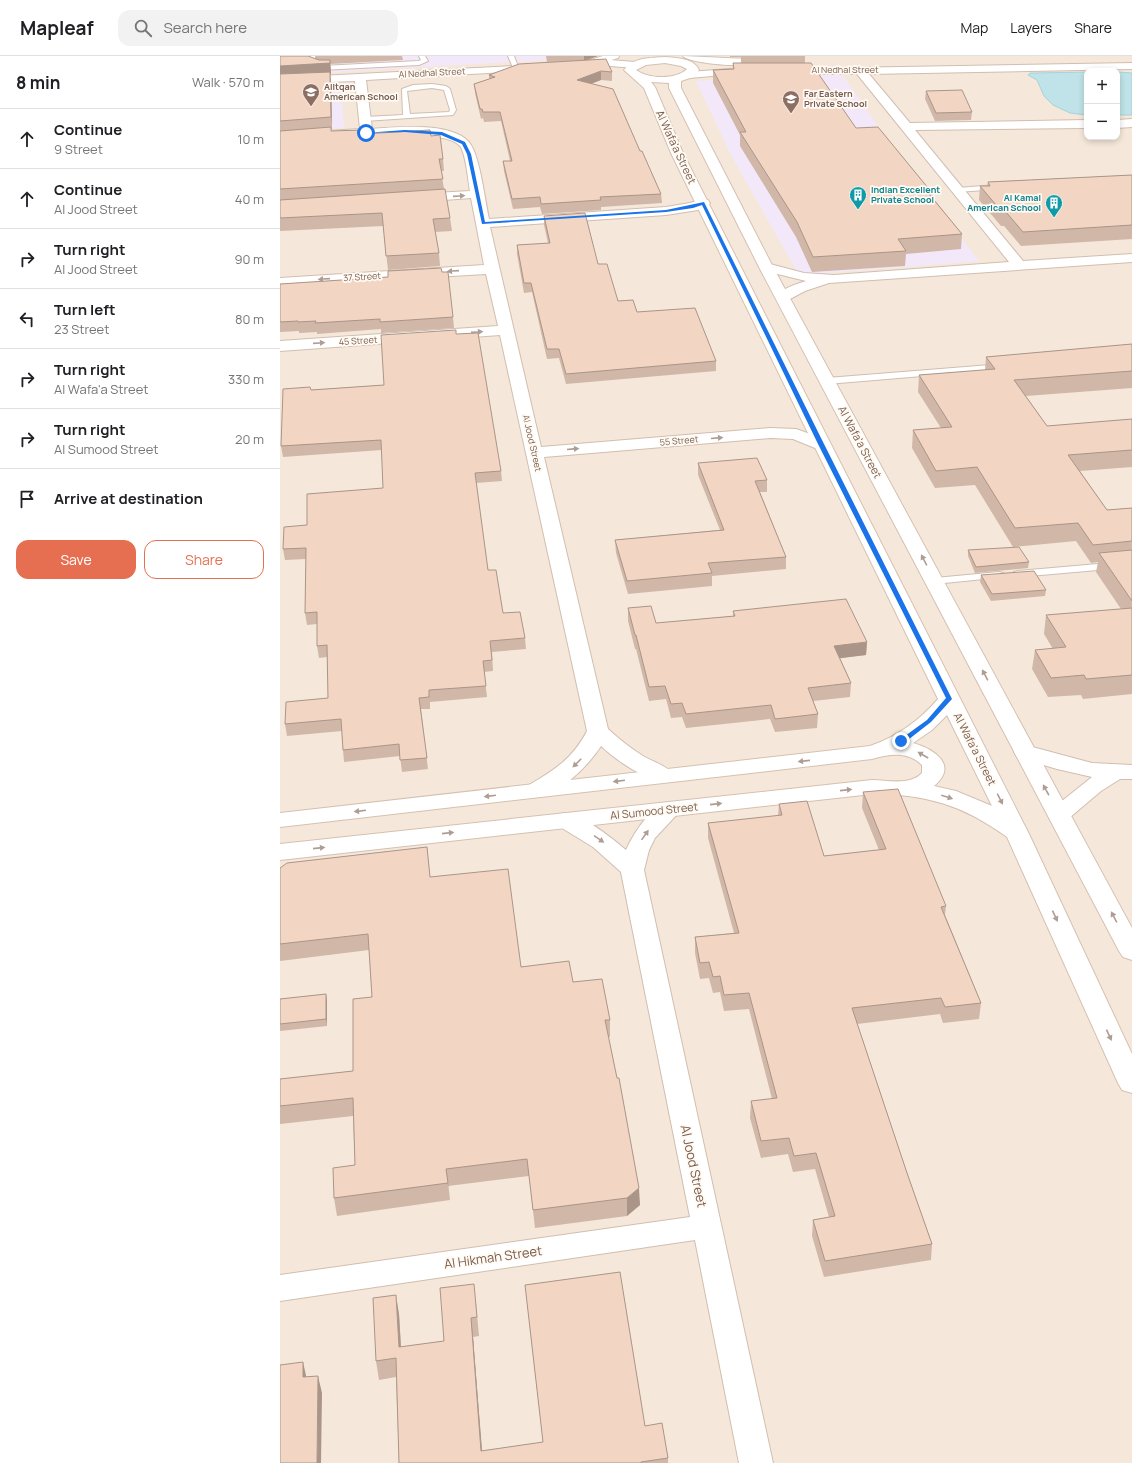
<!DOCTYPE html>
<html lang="en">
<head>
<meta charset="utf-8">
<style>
	:root { --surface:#fff; --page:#f2f2f2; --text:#202124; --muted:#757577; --line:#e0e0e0; --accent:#e76f51 }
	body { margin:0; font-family:Manrope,sans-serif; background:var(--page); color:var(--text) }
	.controls { position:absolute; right:12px; top:12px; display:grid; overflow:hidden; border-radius:8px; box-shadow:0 2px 6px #0003 }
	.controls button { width:36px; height:36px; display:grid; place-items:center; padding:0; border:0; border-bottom:1px solid var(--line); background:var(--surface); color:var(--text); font:20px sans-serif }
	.stop { position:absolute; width:12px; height:12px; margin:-9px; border:3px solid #1a73e8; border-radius:50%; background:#fff }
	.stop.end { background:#1a73e8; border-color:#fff; box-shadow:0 1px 4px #0008 }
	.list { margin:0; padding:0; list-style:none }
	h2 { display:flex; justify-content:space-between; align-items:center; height:52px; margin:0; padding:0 16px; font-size:17px }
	h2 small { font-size:13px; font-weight:400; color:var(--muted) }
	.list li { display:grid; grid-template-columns:26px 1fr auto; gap:12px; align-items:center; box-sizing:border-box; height:60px; padding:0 16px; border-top:1px solid var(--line) }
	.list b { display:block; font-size:15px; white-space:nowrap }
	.list p { margin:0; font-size:13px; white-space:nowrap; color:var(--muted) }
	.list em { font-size:13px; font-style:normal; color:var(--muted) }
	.actions { display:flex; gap:8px; padding:12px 16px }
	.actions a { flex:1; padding:9px 0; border:1px solid var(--accent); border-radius:12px; text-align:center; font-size:14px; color:var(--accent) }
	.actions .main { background:var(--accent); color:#fff }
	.icon { flex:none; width:22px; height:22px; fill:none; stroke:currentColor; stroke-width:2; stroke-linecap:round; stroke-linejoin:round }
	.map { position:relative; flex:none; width:852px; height:1407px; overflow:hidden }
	header { display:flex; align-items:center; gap:24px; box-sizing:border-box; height:56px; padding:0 20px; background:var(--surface); border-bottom:1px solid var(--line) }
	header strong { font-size:19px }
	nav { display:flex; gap:22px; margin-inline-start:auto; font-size:14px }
	.search { width:280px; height:36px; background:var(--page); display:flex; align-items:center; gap:10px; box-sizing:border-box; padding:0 14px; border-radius:12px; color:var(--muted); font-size:15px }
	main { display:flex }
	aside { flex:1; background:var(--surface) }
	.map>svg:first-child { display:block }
	.residential { fill:#f5e8da; fill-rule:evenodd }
	.education { fill:#f3e8fa }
	.water { fill:#bfe3e8; stroke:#a5d3da }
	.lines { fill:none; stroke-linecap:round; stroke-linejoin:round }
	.lane-casing { stroke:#d1beb0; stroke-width:2 }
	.street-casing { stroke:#d1beb0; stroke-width:2 }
	.secondary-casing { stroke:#d6c0b0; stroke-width:2 }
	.lane { fill:#fff; fill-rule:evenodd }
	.street { fill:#fff; fill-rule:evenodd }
	.secondary { fill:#fff; fill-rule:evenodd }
	.wall { fill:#d1b7a8 }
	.shaded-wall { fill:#aa9588 }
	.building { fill:#f3d5c3; stroke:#aa9588 }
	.oneway { fill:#af9d94 }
	.route { fill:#1a73e8 }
	.labels { text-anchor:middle; stroke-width:3.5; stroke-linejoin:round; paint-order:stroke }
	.far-street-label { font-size:9px; fill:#7a5c4d; stroke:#fffaf3 }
	.far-education-label { font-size:9px; font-weight:bold; fill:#785e54; stroke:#fffaf3; text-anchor:start }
	.far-culture-label { font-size:9px; font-weight:bold; fill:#0d838f; stroke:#fffaf3; text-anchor:start }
	.street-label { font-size:11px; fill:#7a5c4d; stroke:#fffaf3 }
	.near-street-label { font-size:13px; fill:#7a5c4d; stroke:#fffaf3 }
</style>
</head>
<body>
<header>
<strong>Mapleaf</strong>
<div class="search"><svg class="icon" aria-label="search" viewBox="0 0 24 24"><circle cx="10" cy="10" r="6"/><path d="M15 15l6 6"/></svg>Search here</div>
<nav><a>Map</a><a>Layers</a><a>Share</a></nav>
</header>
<main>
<aside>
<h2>8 min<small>Walk · 570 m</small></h2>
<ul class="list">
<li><svg class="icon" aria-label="ahead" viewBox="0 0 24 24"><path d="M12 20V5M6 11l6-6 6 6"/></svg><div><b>Continue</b><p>9 Street</p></div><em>10 m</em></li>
<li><svg class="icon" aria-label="ahead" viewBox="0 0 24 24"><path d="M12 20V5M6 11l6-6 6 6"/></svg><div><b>Continue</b><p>Al Jood Street</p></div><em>40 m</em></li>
<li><svg class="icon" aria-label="right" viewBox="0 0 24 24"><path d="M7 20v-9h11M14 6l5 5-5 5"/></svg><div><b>Turn right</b><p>Al Jood Street</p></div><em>90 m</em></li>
<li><svg class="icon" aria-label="left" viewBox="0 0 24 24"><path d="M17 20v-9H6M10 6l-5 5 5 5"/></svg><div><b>Turn left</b><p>23 Street</p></div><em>80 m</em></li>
<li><svg class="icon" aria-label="right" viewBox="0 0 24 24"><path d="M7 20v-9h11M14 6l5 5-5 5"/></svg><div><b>Turn right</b><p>Al Wafa'a Street</p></div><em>330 m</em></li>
<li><svg class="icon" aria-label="right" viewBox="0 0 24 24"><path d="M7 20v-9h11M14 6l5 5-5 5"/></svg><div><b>Turn right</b><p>Al Sumood Street</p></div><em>20 m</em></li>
<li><svg class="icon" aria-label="arrive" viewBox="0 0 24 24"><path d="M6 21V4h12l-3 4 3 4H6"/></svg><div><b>Arrive at destination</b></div></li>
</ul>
<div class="actions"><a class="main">Save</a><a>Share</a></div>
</aside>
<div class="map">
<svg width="852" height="1407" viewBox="0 0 852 1407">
	<rect width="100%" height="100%" fill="#fdf6ec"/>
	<!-- residential -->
	<path class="residential" d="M0 0H852V1407H0ZM807 15H837V81H807Z"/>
	<!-- education -->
	<path class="education" d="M0 0H322L320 1 0 19Z
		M562 18 612 91H611L699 205 519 219 451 99 416 25Z
		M61 27 64 72 0 76V30Z"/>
	<!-- water -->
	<path class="water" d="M807 16V59L790 57 773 49 764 40 757 24 748 19 750 17H755Z
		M837 16 852 17V59H837Z"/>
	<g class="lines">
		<!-- lane casing -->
		<g class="lane-casing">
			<path id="lane" d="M29 0H35V8L42 10 138 5 141 4 139 0H145L148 5 139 9 41 14 30 10Z
				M228 0H234L239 13 238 14H234Z
				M152 28 166 30 170 33 176 54 173 59 85 65 81 63 85 61 123 59 122 33 133 29ZM152 32 164 34 170 54 169 56 130 58 127 35Z
				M717 129 721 131 720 133 677 136 673 134 677 132Z
				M723 308 728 311 726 313 547 328 542 325 547 322Z
				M852 505V511L738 521 734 520 732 518 734 516 738 515Z
				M719 516 723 517 725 519 723 521 655 528 651 527 649 525 651 523 655 522Z"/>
		</g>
		<!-- street casing -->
		<g class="street-casing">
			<path id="street" d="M330 4 355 6 360 9 355 12 330 10 299 12 294 9 299 6Z
				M852 7V13L589 18 630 67 807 64V72L635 74 743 205 852 198V206L549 227 525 235 508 244 503 245 498 244 496 241C502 232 517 228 526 225L481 214 479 211 481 208 486 207 524 217 554 219 729 206 577 18H507L501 15 503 13Z
				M254 9 260 12 258 14 86 24 92 73C115 71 176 65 191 89 200 103 205 144 209 163L386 151 410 147 423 143 428 144 430 147 428 150 418 154 386 159 210 171 261 391 490 372 516 373 547 384 550 388 547 392 541 393 535 392 513 383 490 382 264 401 328 673C339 683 350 692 363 700 373 706 388 710 394 719L391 724C370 729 336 704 321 690 308 710 275 745 249 739L246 734 249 729C275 714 293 702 307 675L220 279 0 295V285L218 270 206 218 0 230V222L204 209 191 142 137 146 132 145 130 142 132 139 137 138 190 135C188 124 186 98 180 90 162 68 31 84 0 86V78L80 73 75 25 0 28V22Z
				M463 12 469 15 467 17 409 22 403 19 409 16Z
				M852 63V71L837 72V64Z
				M745 689 812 707 852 709V723H840L821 735 788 763 780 765 772 763 769 758 772 753 812 721 777 713 737 701 734 696 737 691Z
				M391 746 399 748 402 753 375 782 369 794 364 814 493 1407H459L415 1184 0 1245V1219L410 1161 341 816 313 791 277 769 274 764 277 759C280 758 283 757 286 757 303 759 333 783 346 794 355 775 370 751 391 746Z"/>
		</g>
		<!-- secondary casing -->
		<g class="secondary-casing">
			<path id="secondary" d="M323 0H339L338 2 305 12 300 9 301 7Z
				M403 0 468 3 473 6C468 13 408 7 403 0Z
				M385 1C396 2 414 2 419 14L413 21 401 25V32L493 211 852 872V904L843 901 839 895 479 211 389 32V27L371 26 375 31 403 97 749 778 852 998V1037L842 1034 838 1027 727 781C683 749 646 738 592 738L0 804V788L592 724C608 724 630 730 642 717V709C627 695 610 698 592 703L0 771V757L590 690C617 681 640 664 658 643L391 97 364 32 344 14C354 1 370 2 385 1ZM385 7 401 10 407 13C396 24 368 23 356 14L366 9ZM667 659 712 750 676 735 654 730C679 709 654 693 633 687L652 674Z"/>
		</g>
		<!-- lane -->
		<use href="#lane" class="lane"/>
		<!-- street -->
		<use href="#street" class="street"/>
		<!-- secondary -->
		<use href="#secondary" class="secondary"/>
	</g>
	<!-- wall -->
	<path class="wall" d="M0 0 36 3V0H122L123 4 50 8 51 15V18H50L51 27 52 73H51V75L83 74 84 78 151 80 163 103 164 115H161L164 133 170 162 172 175 155 176 159 197 160 210 108 214 103 170 0 175Z
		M266 0H318L304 5 267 6Z
		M450 0H525V7L576 72 653 138V142L682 178 681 193 626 198 625 210 532 216 516 181 460 90V79L433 27V14L453 13V7H461V1H450Z
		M239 8 332 16V25L321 24 311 28 360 95 381 138 382 147 321 151V154L262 158 260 151 233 153 224 115 223 105H230L221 65 204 66 203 62 201 63 195 37 194 28 209 23V19Z
		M646 35 692 56 691 64 655 65 645 43Z
		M852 119V183L741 190 724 170H721L699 144 700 130H707L708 126Z
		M264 160 318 208 338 245 436 305V315L286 328 279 302 267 303 252 236 244 237 237 198V189L268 187 264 169Z
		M162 216 173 261 174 272 101 277V273L37 278V276L19 277V275L0 276V228L108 221Z
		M176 278 221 415 222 425 196 427 208 514 223 557 245 582 246 593 212 596 213 615 204 616 207 641 150 646V653H141L148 713 122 716 120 700 64 706 63 694 62 675 7 680 5 668 48 642 47 601 39 602 37 590V568L27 569 25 557 26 503 5 504 3 493 27 469 103 432 102 394 3 401 1 390 31 334 104 329Z
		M852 288V332L746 340 767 370 852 363V411L800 415 827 454 852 452V638L803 643 801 639 768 641 752 613 755 594 773 593 764 578 766 559 841 553 816 516 818 506 811 507 796 485 733 491 695 429 655 432 632 392 633 374 661 372 638 336 639 319 705 314 706 301Z
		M418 407 487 424V436H480L506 501V513L432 520V530L348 538 336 497 335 484 440 474 418 419Z
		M688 494 749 506 748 512 695 517 688 500Z
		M701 519 766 534 765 540 711 545 700 526Z
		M348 552 376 567 453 560V555L587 586 586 599 560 602 571 627 570 641 533 645 538 658 537 672 495 676 490 663 406 672 402 661 391 662 386 643 369 645 356 593H355L348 565Z
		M583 736 666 850 665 859 701 947 699 963 663 967 660 958 577 968 627 1117 652 1188 651 1204 544 1221 532 1180 533 1164 549 1161 535 1113 513 1116 508 1098 481 1102 470 1062 471 1045 492 1043 469 953 444 955 440 936 433 937 429 922 420 923 415 897V881L454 877 428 782V767L498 760 499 748 544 800 599 794 582 752Z
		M147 791 150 821 241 911 293 926 330 964V981H328L360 1149 347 1160 255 1172 249 1120 168 1130 170 1144 57 1160 54 1142 75 1109 73 1060 0 1068V1023L73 1015 92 941 89 894 0 905V812Z
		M46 938 47 946V970L0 975V943Z
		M245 1229 365 1370 388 1402V1407H119L116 1321 99 1324 96 1305 119 1258 121 1291 164 1285 196 1247 199 1280 193 1281 202 1395 263 1386Z"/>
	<!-- shaded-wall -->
	<path class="shaded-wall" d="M304 0H318L304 5Z
		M50 4 51 15V18H50L51 27 52 73 51 61 0 21V10Z
		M321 15V24L297 33V24Z
		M587 586 586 599 554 603V590Z
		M46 938 47 946V970L46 963Z
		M166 1113 168 1130 170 1144 168 1127Z
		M359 1132 360 1149 347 1160V1142Z
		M116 1239 119 1258 122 1310 119 1291Z
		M191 1262 193 1281 203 1407 201 1395Z
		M23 1306 27 1324 23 1321Z
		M38 1320 42 1337 41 1407H37Z"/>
	<!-- building -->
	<path class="building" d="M0 0H28L39 4H50V7L0 10Z
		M326 3 332 16 321 15 297 24 333 33 360 95H362L381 138 320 141 321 144 261 148 260 141 232 143 223 105H232L220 56H203L202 53H200L194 28 215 21 209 19 239 8Z
		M453 7H531L576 72 598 71 653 138H649L682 178 618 183 626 195 533 201 517 166 460 76H466L433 14 454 13Z
		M50 16 51 61 0 65V18Z
		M682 34 692 56 656 57 646 35Z
		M51 71V75L83 74V78L150 74 151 80 160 79 163 103H159L163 123 0 133V75Z
		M852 119V169L743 176 726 156H722L700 130H710L708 126Z
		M165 133 170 162 153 163 159 197 106 200 102 157 0 162V144Z
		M305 157 318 208H327L338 245 353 244 357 256 415 252 436 305 286 318 279 293H267L251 227H244L237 189 270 187 264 160Z
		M161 212 162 216H168L173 261 100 266V263L35 267 36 265 18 266V265L0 266V228L108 221V215Z
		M176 274V278L198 277 221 415 195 417 208 514H216L223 557 240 556 245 582 210 585 212 604 203 605 206 630 149 634V641L139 642 147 702 120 704 119 688 63 694 61 663 5 668 6 646 48 642 47 589 37 590V556L25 557 26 492 3 493 4 471 27 469V438L103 432 101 384 1 390 3 333 30 331 31 334 104 329 101 279Z
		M852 288V315L734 324 767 370 852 363V394L788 399 827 454 852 452V485L813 489 798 467 735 472 697 411 656 415 633 374 672 371 639 319 715 313 706 301Z
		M477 402 487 424 475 425 506 501 428 507 432 517 347 525 335 484 444 474 418 407Z
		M739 491 749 506 696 511 688 494Z
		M852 494V545L819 497Z
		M754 515 766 534 712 538 701 519Z
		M566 543 587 586 554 590 571 627 528 632 538 658 495 663 491 649 406 658 402 647 391 648 385 630 369 631 356 579H355L348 552 371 550 376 567 455 560 453 555Z
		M852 552V619L806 623 804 619 771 622 755 594 786 591 766 559Z
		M618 733 666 850 661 851 701 947 665 951 661 942 572 952 627 1117 652 1188 545 1205 533 1164 555 1160 536 1097 514 1100 509 1082 481 1085 471 1045 497 1042 469 937 444 939 440 920 433 921 429 906 420 907 415 881 459 877 428 767 502 759 499 748 527 745 544 800 606 793 583 736Z
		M147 791 150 821 228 813 241 911 289 905 293 926 322 923 330 964H325L337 1022H339L359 1132 347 1142 253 1154 247 1103 166 1113 168 1127 54 1142 53 1112 75 1109 73 1042 0 1050V1023L73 1015V943L92 941 88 878 0 888V812L7 807Z
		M46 938V963L0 968V943Z
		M340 1216 365 1370 382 1367 388 1402 361 1406V1407H119L116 1302 96 1305 93 1242 116 1239 119 1291 164 1285 160 1232 194 1228 197 1261 191 1262 201 1395 263 1386 245 1229Z
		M23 1306V1321L38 1320 37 1407H0V1309Z"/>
	<!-- one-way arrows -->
	<defs><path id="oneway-solid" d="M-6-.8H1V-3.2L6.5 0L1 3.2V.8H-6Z"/></defs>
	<g class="oneway">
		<use href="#oneway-solid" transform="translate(179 140) rotate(-4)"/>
		<use href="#oneway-solid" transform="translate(173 215) rotate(176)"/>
		<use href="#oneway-solid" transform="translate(44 223) rotate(176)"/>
		<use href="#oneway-solid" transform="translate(197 276) rotate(-4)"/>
		<use href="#oneway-solid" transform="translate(39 287) rotate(-4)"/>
		<use href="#oneway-solid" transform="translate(437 382) rotate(-5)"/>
		<use href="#oneway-solid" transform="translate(293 393) rotate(-5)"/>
		<use href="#oneway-solid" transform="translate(644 504) rotate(-118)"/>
		<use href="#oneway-solid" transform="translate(705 619) rotate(-118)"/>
		<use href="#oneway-solid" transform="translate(643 699) rotate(-150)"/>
		<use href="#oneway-solid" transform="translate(524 705) rotate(174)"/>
		<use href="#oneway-solid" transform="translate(297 707) rotate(135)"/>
		<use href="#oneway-solid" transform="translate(339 725) rotate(173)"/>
		<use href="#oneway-solid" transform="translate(566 734) rotate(-6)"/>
		<use href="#oneway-solid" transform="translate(766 734) rotate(-119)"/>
		<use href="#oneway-solid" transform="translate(210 740) rotate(173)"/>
		<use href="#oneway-solid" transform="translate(667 741) rotate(17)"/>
		<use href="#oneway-solid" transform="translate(720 743) rotate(63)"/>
		<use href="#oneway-solid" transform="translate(436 748) rotate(-6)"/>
		<use href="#oneway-solid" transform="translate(80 755) rotate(173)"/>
		<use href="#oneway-solid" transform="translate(168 777) rotate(-6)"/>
		<use href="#oneway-solid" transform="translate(365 779) rotate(-55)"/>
		<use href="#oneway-solid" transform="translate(319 783) rotate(34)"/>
		<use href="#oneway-solid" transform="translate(39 792) rotate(-6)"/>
		<use href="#oneway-solid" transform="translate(775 860) rotate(65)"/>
		<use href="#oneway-solid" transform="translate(834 861) rotate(-118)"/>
		<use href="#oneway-solid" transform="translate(829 979) rotate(65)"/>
	</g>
	<!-- route -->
	<path class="route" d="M125 74 162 76 185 86 191 98 205 166 386 154 424 146 544 388 672 643 651 666 624 687 618 685 647 664 666 642 538 388 422 149 413 152 386 156 202 168 187 98 182 88 161 79 125 76 84 77Z"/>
	<!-- icons -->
	<defs>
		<g id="school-pin" transform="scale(0.9)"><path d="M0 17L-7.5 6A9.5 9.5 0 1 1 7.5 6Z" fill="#8d6e63" stroke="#fffaf3"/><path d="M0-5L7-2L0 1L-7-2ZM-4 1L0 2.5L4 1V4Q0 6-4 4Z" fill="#fff"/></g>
		<g id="building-pin" transform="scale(0.9)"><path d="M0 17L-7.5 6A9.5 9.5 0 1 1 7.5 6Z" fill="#0f9aa8" stroke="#fffaf3"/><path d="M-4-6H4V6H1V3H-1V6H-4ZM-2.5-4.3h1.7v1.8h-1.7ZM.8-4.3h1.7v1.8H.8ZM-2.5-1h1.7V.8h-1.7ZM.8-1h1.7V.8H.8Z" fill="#fff"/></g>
	</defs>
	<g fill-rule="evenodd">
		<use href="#school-pin" x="31" y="36"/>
		<use href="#school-pin" x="511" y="43"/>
		<use href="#building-pin" x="578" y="139"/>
		<use href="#building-pin" x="774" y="147"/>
	</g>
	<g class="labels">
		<!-- far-street labels -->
		<g class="far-street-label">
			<text x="565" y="17">Al Nedhal Street</text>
			<text transform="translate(152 17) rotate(-3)" y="3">Al Nedhal Street</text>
			<text transform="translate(82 221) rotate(-4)" y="3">37 Street</text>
			<text transform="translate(78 285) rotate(-4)" y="3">45 Street</text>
			<text transform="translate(399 385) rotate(-5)" y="3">55 Street</text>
			<text transform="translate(252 387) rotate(77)" y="3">Al Jood Street</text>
		</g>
		<!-- far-education labels -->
		<g class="far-education-label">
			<text x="44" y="34">Alitqan<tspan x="44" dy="10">American School</tspan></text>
			<text x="524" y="41">Far Eastern<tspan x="524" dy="10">Private School</tspan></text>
		</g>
		<!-- far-culture labels -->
		<g class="far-culture-label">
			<text x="591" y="137">Indian Excellent<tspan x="591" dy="10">Private School</tspan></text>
			<text x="761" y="145" text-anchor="end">Al Kamal<tspan x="761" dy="10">American School</tspan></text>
		</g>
		<!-- street labels -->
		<g class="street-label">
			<text transform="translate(396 91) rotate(65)" y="4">Al Wafa'a Street</text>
			<text transform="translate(580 386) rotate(62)" y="4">Al Wafa'a Street</text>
			<text transform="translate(695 693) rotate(63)" y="4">Al Wafa'a Street</text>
			<text transform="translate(374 755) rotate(-6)" y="4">Al Sumood Street</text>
		</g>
		<!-- near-street labels -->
		<g class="near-street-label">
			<text transform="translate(414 1110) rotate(78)" y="5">Al Jood Street</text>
			<text transform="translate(213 1201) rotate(-8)" y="5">Al Hikmah Street</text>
		</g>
	</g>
</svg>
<div class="controls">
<button>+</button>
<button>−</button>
</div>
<div class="stop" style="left:86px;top:77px"></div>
<div class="stop end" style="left:621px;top:685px"></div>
</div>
</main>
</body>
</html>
